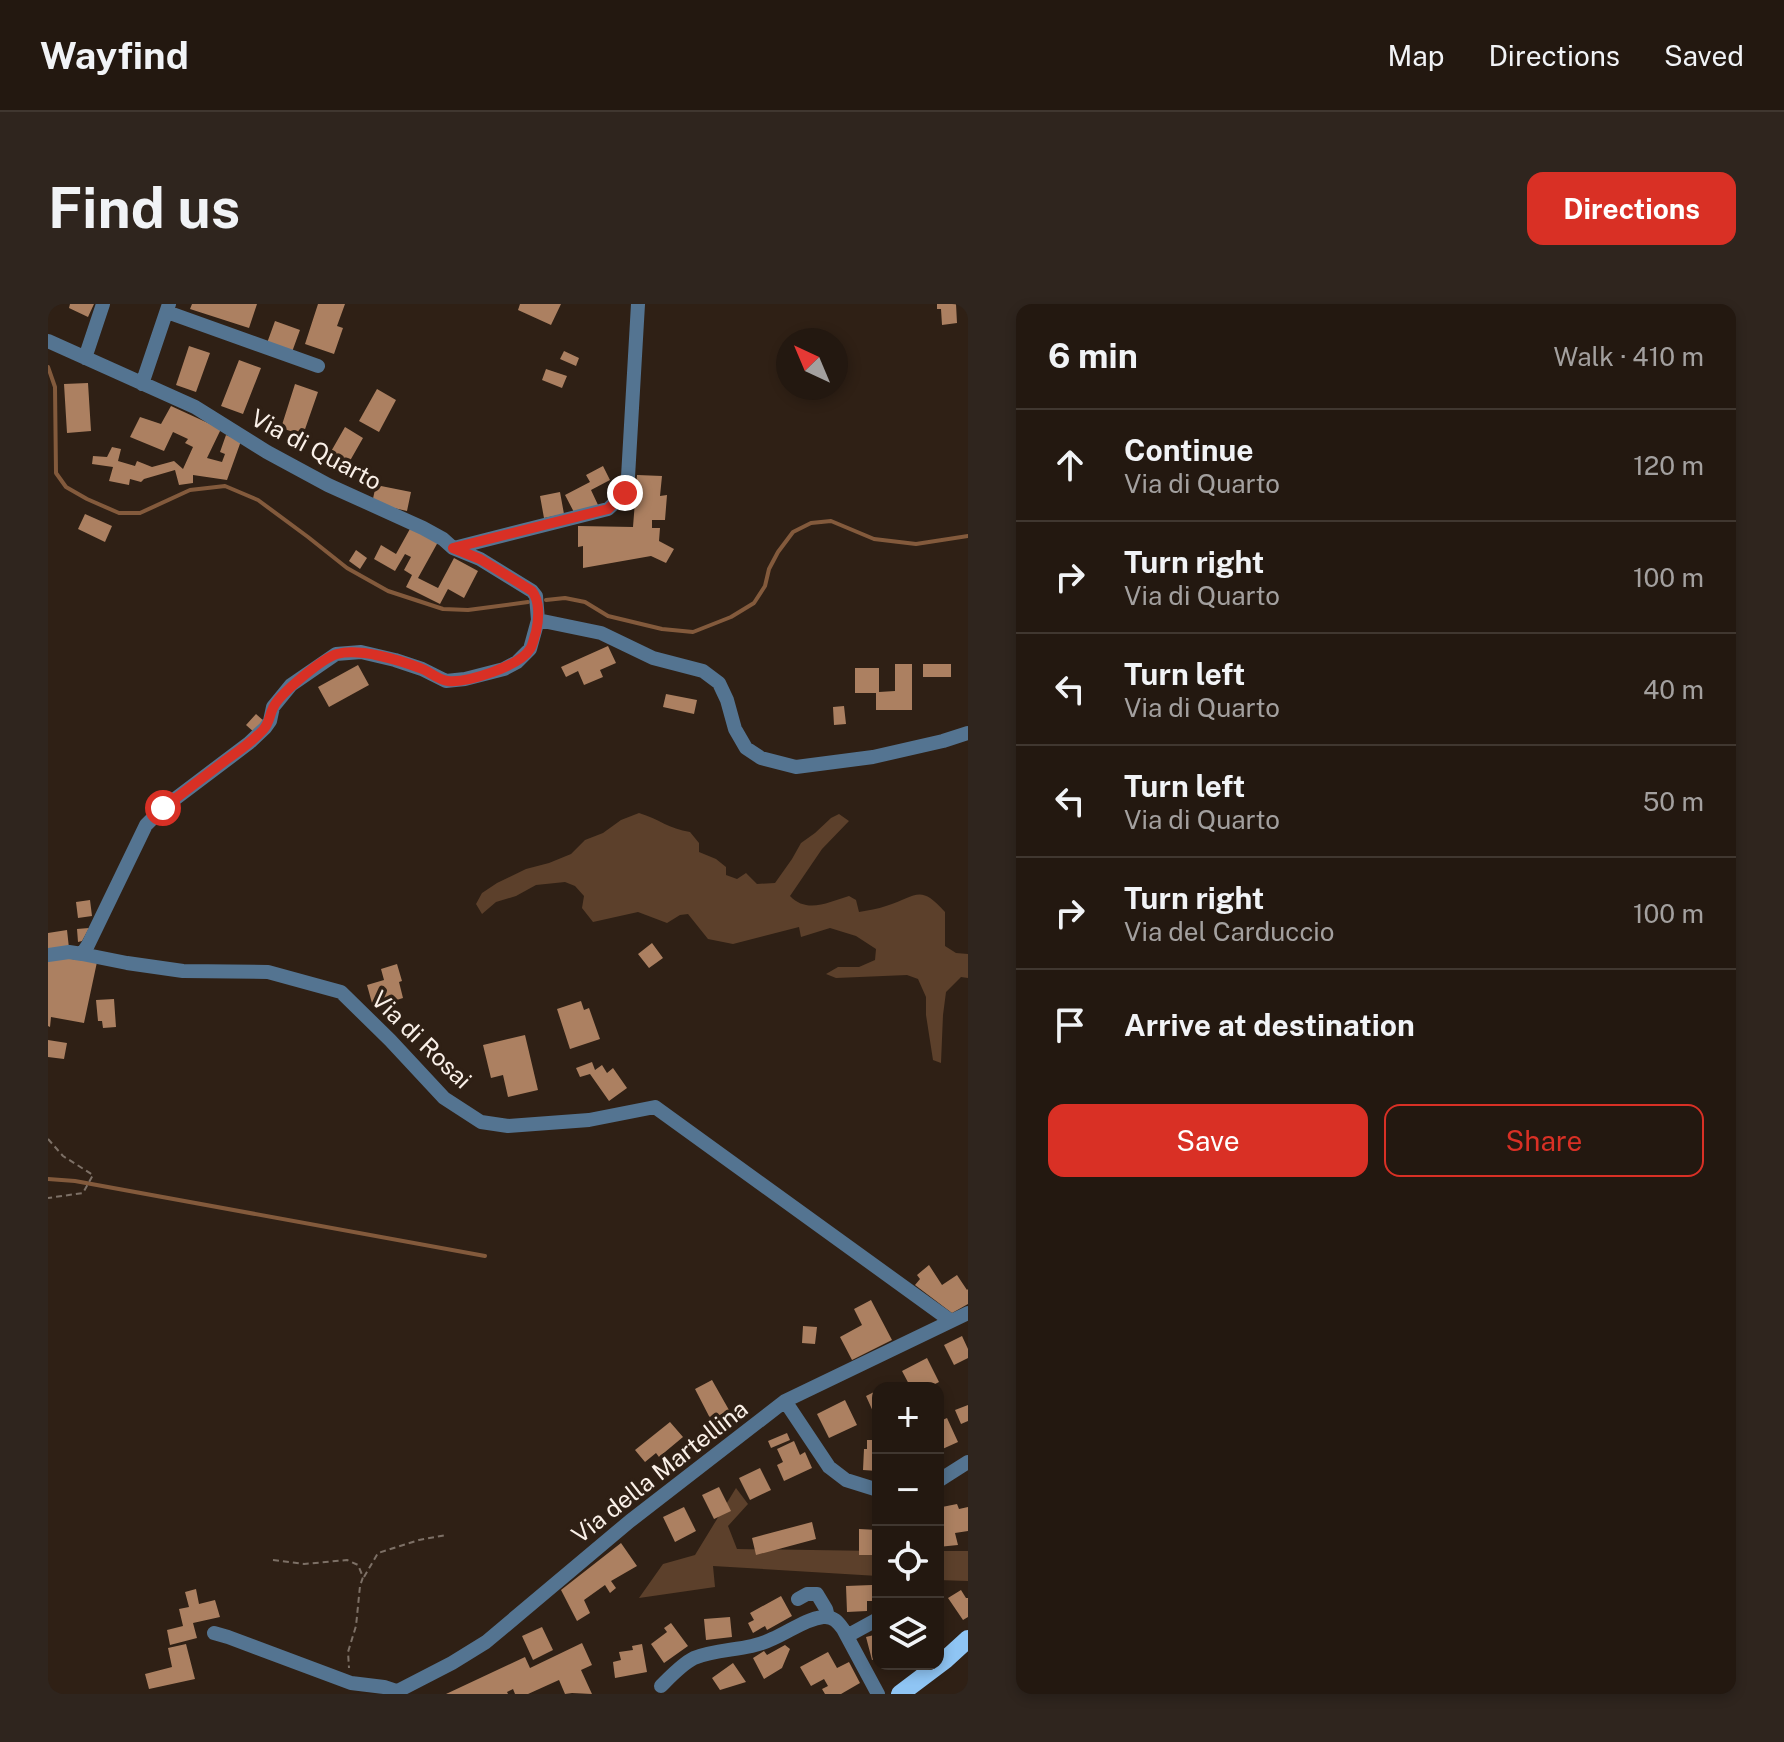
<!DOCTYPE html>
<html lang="en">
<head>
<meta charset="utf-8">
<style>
	:root { --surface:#231810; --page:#2f251e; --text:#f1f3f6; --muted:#a3a09f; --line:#403730; --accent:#d93025 }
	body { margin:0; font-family:"Public Sans",sans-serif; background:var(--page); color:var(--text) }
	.controls { position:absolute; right:24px; bottom:24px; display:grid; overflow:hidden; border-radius:16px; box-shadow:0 4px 12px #0003 }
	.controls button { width:72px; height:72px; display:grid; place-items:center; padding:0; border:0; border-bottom:2px solid var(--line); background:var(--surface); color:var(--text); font:40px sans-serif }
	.compass { position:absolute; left:728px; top:24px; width:72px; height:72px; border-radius:50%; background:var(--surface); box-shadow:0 4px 12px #0003; rotate:316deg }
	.stop { position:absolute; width:24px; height:24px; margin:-18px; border:6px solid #d93025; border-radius:50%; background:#fff }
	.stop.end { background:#d93025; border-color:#fff; box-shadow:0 2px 8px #0008 }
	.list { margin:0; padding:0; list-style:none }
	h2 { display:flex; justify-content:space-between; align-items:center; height:104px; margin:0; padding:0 32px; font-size:34px }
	h2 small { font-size:26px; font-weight:400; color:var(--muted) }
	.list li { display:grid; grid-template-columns:52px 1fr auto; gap:24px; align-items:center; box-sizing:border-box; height:112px; padding:0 32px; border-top:2px solid var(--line) }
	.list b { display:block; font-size:30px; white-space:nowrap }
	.list p { margin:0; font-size:26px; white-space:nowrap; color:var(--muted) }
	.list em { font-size:26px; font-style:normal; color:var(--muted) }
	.actions { display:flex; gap:16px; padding:24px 32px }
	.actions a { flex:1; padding:18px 0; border:2px solid var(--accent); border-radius:16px; text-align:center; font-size:28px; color:var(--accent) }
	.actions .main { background:var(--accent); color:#fff }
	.icon { flex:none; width:44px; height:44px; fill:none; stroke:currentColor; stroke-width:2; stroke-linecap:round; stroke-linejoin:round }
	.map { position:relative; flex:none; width:920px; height:1390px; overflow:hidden; border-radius:16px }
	header { display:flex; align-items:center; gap:48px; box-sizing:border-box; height:112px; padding:0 40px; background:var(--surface); border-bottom:2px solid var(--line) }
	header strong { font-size:38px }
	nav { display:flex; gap:44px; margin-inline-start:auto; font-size:28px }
	.intro { display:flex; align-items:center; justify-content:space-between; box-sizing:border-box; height:192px; padding:0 48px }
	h1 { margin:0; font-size:56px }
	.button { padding:20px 36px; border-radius:16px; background:var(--accent); color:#fff; font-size:28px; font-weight:700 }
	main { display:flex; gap:48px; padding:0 48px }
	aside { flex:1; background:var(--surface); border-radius:16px; box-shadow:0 4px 12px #0003 }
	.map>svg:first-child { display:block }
	.green { fill:#5c402b }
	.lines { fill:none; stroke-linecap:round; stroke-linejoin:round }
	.stream { stroke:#835a3c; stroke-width:4 }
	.building { fill:#ac8061 }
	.path { stroke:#7d7066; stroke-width:2; stroke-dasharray:6 4; stroke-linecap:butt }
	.minor { stroke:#547491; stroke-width:14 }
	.major { stroke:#8fc5f4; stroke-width:18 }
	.route { stroke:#d93025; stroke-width:10 }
	.labels { text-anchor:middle; stroke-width:7; stroke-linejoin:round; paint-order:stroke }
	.street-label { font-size:24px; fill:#faf0e8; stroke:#2f2015 }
</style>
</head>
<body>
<header>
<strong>Wayfind</strong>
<nav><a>Map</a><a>Directions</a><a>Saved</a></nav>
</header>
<div class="intro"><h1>Find us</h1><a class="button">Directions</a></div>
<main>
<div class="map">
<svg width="920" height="1390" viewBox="0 0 920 1390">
	<rect width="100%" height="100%" fill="#2f2015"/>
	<!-- green -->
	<path class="green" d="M591 509C611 515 621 525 642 528L651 539V548L668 555 678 563V571L689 575 698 569 709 580 727 579 744 555 753 539 767 529 783 514 791 510 801 517 774 545 742 592C759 610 781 598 801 592L808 596 811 608C820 606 830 605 838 602 869 593 871 579 897 608V642L908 649 920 650V674L913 673 898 688 895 711 893 759 885 756 878 711V693L870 675 859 671 788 674 778 670 790 663H811L827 656 828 645 808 632 782 624 753 633 751 623 685 640 660 635 640 610 632 611 619 619 590 608 545 618 534 604 536 592 527 582 517 578 488 581 468 592 448 598 434 610 428 600 434 589 449 579 478 565 501 559 523 550 537 536 555 529 573 516Z
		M688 1184 700 1200 680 1222 689 1245 830 1247V1272L665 1262 667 1283 591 1294 615 1260 647 1251Z
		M890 1247H920V1277L890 1276Z"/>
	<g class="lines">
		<!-- stream -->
		<path class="stream" d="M0 63 7 83 8 169 18 183 39 195 71 209H92L142 186 177 182 210 196 260 233 299 264 340 287 395 305 420 306 480 298
			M498 296 517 294 537 298 560 312 614 325 645 328 683 313 706 299 717 282 721 265 730 248 745 228 763 219 783 217 826 235 868 240 920 232
			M0 875 27 877 437 952"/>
	</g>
	<!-- building -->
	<path class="building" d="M22 0H46L40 13 21 4Z
		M144 0H209L201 24 142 5Z
		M270 0H297L289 22 295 24 286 50 257 40Z
		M472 0H513L503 21 470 6Z
		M889 0H908L909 19 894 21 893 5H889Z
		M227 17 252 26 244 48 219 39Z
		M141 42 162 49 148 88 128 81Z
		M516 47 531 54 528 62 512 55Z
		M191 56 213 64 195 110 173 102Z
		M498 65 519 72 514 84 494 76Z
		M40 79 43 127 19 129 16 80Z
		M247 80 270 88 255 131 233 124Z
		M329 85 348 96 331 128 311 117Z
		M123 102 173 125 159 154 174 158 177 150 172 148 178 131 193 137 179 176 145 171V179L131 181 127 166 96 175 93 178 82 175 81 181 61 177 65 163 44 160 45 152 59 153 64 143 73 145 70 157 87 162 89 157 104 163 126 157 135 165 145 143 137 139 140 135 125 128 116 147 82 133 92 113 113 120Z
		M297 123 315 134 295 169 277 158Z
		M555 162 562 176 543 186 550 201 528 212 517 191 542 178 538 171Z
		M589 171 614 172 612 192 619 191 617 216H604V224H612L611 237 626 245 618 259 603 252 535 264V242L530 243V222L585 223Z
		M328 181 363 188 359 207 324 199Z
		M512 188 516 210 496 214 492 192Z
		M37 210 64 222 57 238 30 225Z
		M363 223 390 238 370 274 390 284 406 254 430 267 416 294 400 285 392 300 358 283 364 271 356 266 363 253 357 250 347 267 326 255 333 241 348 250Z
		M308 246 319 254 312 265 301 257Z
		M560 342 568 359 552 366 555 373 536 381 530 367 518 373 513 363Z
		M847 360H864V406H828V389H807V364H831V388L847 387Z
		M875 360H903V373H875Z
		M310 361 321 381 281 403 270 383Z
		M618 390 649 396 646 410 615 403Z
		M796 402 798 420 786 421 785 403Z
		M208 410 217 418 207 429 198 421Z
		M42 596 44 612 30 614 28 598Z
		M41 624 34 637 30 638 29 625Z
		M19 626 21 644 0 647V629Z
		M604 639 615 654 601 664 590 650Z
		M15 654 49 658 36 719 3 713 2 723 0 722V656Z
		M349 660 354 677 351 678 355 694 336 700 335 696 324 699 319 681 336 676 333 665Z
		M66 695 68 723 55 724 54 717H50L48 696Z
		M533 697 536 706 541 704 552 735 522 745 509 705Z
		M477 731 490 786 460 793 455 771 443 774 435 741Z
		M0 736 19 739 16 755 0 753Z
		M544 758 547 766 554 761 559 769 565 764 579 784 561 797 542 770 532 773 528 764Z
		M881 961 894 981 909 971 919 986 920 985V1000L904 1009 867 981 872 975 869 971Z
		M823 996 844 1036 804 1056 792 1033 814 1021 806 1005Z
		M755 1022 769 1023 767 1040 754 1039Z
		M914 1032 920 1045V1054L906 1061 896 1041Z
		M879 1054 891 1078 879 1084H863L854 1067Z
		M664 1076 681 1106 663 1116 647 1085Z
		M830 1086V1111L827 1112 818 1092Z
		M797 1096 809 1121 781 1134 769 1110Z
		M920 1101V1117L913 1120 907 1106Z
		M899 1114 910 1138 890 1147V1118Z
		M622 1118 635 1133 611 1153 608 1149 597 1158 587 1146Z
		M739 1129 742 1136 723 1144 720 1137Z
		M819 1136H830V1167L815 1166 816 1145H819Z
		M746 1137 752 1151 757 1148 764 1164 736 1177 729 1161 735 1158 729 1145Z
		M712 1164 723 1186 702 1196 691 1174Z
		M671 1183 683 1207 666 1215 654 1191Z
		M909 1200 911 1205 920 1203V1227L907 1229 910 1241 890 1243V1211H896L894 1203Z
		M636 1203 648 1227 627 1238 615 1213Z
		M764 1218 768 1235 708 1251 704 1234Z
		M811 1225 830 1226V1251H811Z
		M573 1239 589 1262 563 1277 568 1284 562 1289 557 1281 536 1296 542 1309 529 1317 513 1286Z
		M824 1281V1297H819V1307L799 1308 798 1282Z
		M148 1285 151 1300 167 1296 172 1313 145 1319 149 1334 122 1341 119 1326 135 1322 131 1305 141 1303 137 1288Z
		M913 1286 918 1294H920V1313L915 1316 900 1294Z
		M733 1292 744 1312 719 1326 717 1322 705 1329 700 1319 706 1316 702 1309Z
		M682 1313 684 1333 658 1336 656 1315Z
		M623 1319 640 1342 616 1359 603 1340 619 1328 616 1324Z
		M494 1323 505 1346 485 1356 474 1332Z
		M830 1330V1354L824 1356 818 1333Z
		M534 1339 544 1361 533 1366 544 1390 524 1389 517 1390 511 1376 480 1390H467L465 1385 459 1388 460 1390H398L477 1353 482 1364Z
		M138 1340 147 1375 101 1385 97 1370 124 1363 120 1344Z
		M594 1340 599 1368 567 1374 565 1358 573 1356 571 1348 585 1346 584 1342Z
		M737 1341 742 1345 734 1364 716 1375 705 1354 716 1347 719 1351Z
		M780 1348 789 1364 801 1358 812 1379 793 1390H777L774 1385 780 1382 776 1375 763 1382 752 1363Z
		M685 1359 698 1378 672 1386 664 1374Z"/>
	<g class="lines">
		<!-- path -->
		<path class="path" d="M0 835 15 852 45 871 35 889 0 894
			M225 1256 256 1260 299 1256 310 1261 315 1273 312 1282 308 1322 300 1348 301 1364
			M316 1273 330 1249 371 1236 398 1231"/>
		<!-- minor -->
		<path class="minor" d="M119 8 270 62
			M0 37 147 103 219 148 280 181 375 224 395 235 405 244 432 255 484 287 488 292 490 316 482 345 469 358 456 365 417 375 398 377 374 365 347 356 313 348 288 350 243 381 225 403 222 417 217 424 201 439 115 504 98 521 40 641 34 650 21 648 0 651
			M37 54 55 0
			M94 80 121 0
			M406 244 560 205 577 189 580 173 590 0
			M490 316 553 329 605 354 655 367 671 379 679 396 687 425 698 444 713 454 748 463 825 453 895 437 920 429
			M34 650 79 659 135 667 220 668 293 688 342 736 396 794 433 818 460 822 541 816 607 803 903 1017
			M737 1097 781 1163 798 1176 830 1186
			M890 1177 920 1158
			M750 1295 759 1290H769L778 1305 780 1313
			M166 1329 180 1333 303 1379 336 1383 348 1387
			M799 1332 830 1315
			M613 1382C623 1372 634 1360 646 1354 671 1344 700 1347 724 1335 741 1328 757 1315 775 1313 785 1312 790 1318 795 1325L830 1390
			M344 1390 404 1359 438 1338 582 1217 737 1097 920 1009"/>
		<!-- major -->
		<path class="major" d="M852 1390 897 1356 920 1335"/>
	</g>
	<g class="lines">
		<!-- route -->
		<path class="route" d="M115 504C136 488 157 472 178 456 191 447 205 437 215 426 222 418 221 412 225 404 231 390 275 354 289 350 312 344 351 356 372 364 381 367 390 376 400 377 419 379 472 362 482 345 485 341 486 333 488 328 491 315 492 297 484 287L432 255 405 244 560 205 577 189"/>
	</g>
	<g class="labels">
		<!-- street labels -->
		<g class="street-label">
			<text transform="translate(268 146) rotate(28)" y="8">Via di Quarto</text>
			<text transform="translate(373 736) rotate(44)" y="8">Via di Rosai</text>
			<text transform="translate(612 1168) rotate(-38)" y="8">Via della Martellina</text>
		</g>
	</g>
</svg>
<div class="controls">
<button>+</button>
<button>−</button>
<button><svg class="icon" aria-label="locate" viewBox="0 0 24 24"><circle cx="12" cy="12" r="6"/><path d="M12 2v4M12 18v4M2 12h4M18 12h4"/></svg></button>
<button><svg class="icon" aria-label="layers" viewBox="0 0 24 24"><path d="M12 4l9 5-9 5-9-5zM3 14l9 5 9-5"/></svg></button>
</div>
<svg class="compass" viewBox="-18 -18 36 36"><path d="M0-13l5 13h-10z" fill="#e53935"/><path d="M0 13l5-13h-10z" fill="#a3a09f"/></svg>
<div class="stop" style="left:115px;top:504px"></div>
<div class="stop end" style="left:577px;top:189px"></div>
</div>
<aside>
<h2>6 min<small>Walk · 410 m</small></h2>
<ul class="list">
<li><svg class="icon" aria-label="ahead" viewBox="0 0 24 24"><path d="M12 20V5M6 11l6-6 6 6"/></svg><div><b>Continue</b><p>Via di Quarto</p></div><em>120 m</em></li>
<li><svg class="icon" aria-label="right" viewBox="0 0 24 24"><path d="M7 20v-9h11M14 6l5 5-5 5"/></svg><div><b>Turn right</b><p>Via di Quarto</p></div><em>100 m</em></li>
<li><svg class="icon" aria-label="left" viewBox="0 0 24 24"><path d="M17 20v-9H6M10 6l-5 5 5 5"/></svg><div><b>Turn left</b><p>Via di Quarto</p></div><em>40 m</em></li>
<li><svg class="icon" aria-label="left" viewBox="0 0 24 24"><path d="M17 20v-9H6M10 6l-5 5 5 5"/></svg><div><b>Turn left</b><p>Via di Quarto</p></div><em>50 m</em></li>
<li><svg class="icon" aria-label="right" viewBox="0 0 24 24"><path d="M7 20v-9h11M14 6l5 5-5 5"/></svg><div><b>Turn right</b><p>Via del Carduccio</p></div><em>100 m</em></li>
<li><svg class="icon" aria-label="arrive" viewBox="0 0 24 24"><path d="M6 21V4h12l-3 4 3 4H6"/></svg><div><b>Arrive at destination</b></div></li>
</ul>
<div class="actions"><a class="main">Save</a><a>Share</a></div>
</aside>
</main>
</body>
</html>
